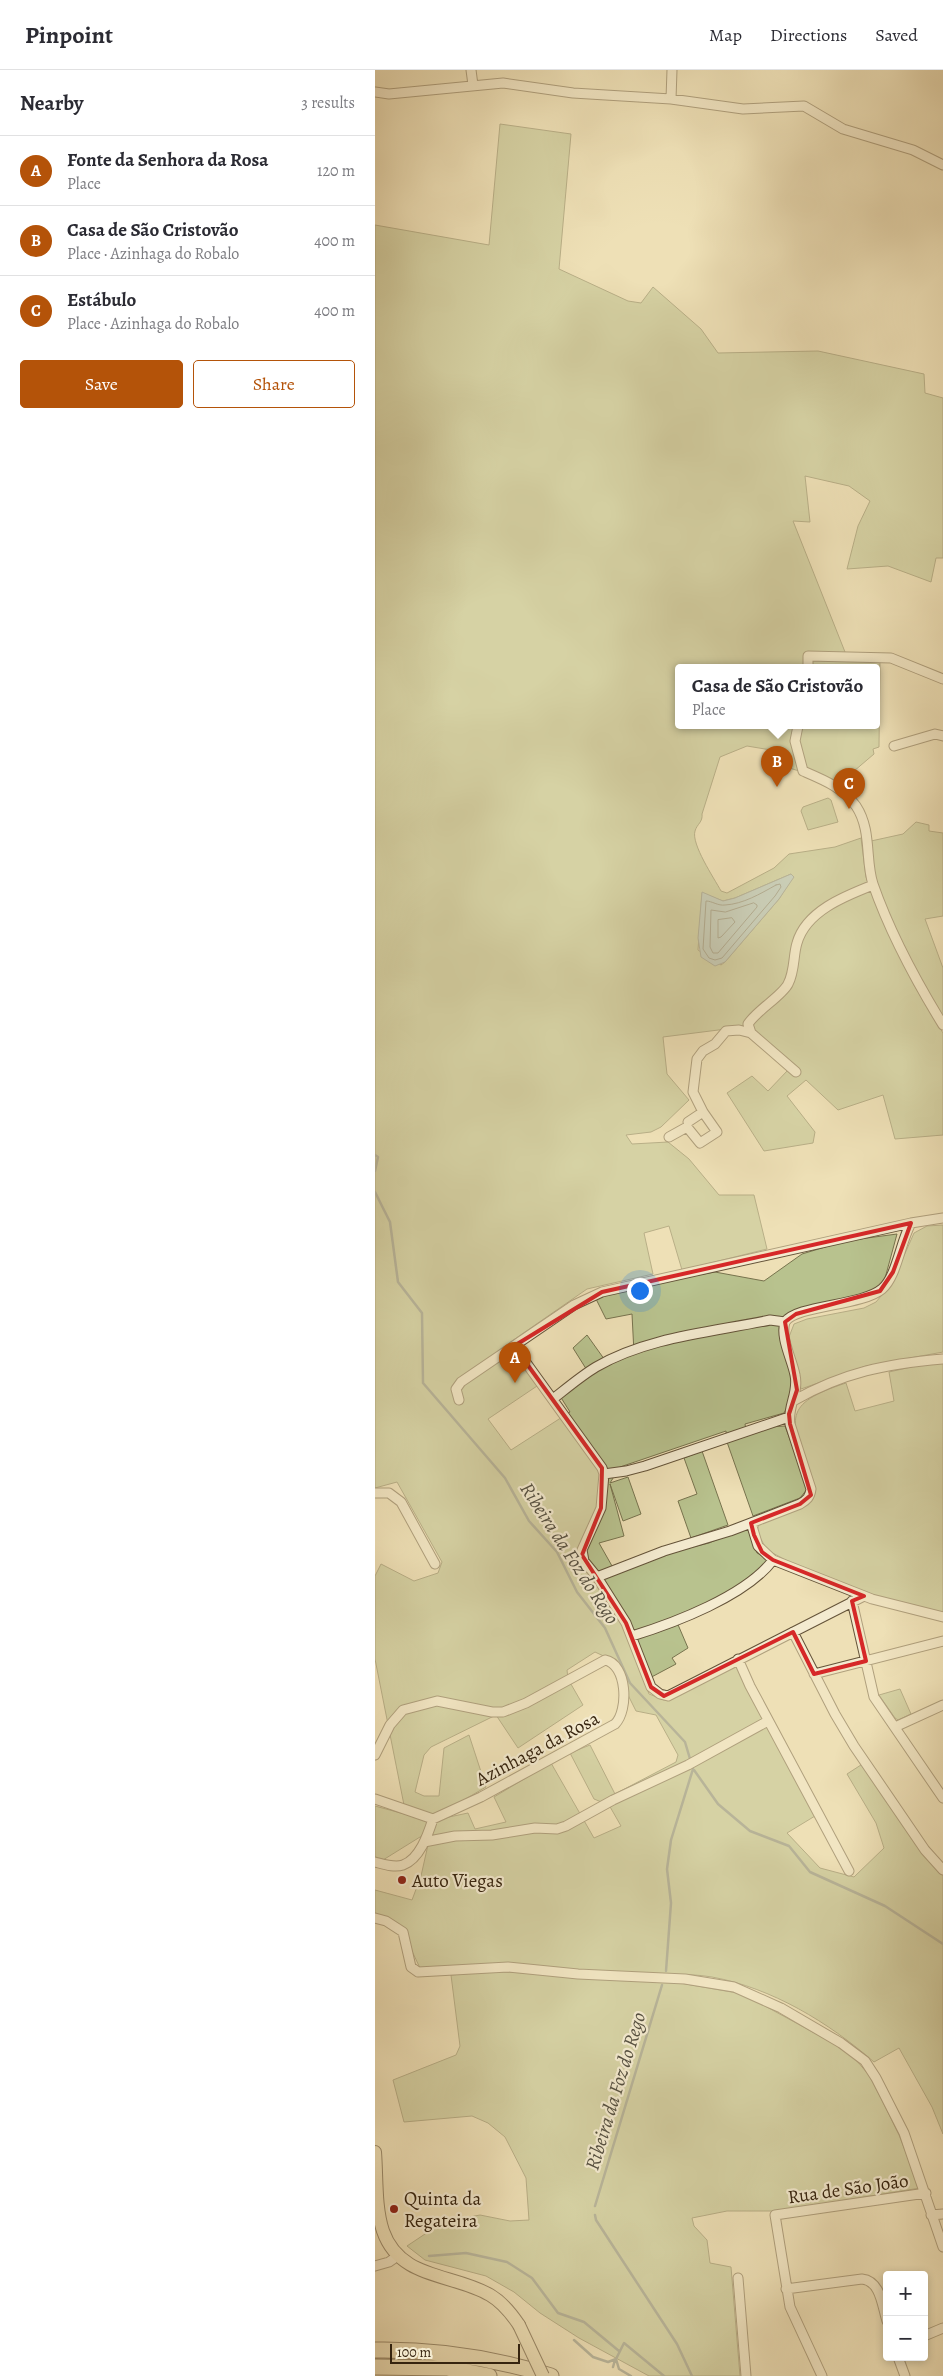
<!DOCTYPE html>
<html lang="en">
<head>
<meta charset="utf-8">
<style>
	:root { --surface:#fff; --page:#f7f7f7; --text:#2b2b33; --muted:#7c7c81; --line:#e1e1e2; --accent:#b45309 }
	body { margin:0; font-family:Alegreya,serif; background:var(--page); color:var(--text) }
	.controls { position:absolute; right:15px; bottom:15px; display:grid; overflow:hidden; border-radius:5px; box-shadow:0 2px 8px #0003 }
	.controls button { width:45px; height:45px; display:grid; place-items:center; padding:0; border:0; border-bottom:1px solid var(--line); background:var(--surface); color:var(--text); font:25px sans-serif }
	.scale { position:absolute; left:15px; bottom:12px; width:130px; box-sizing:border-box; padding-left:5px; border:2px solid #36240f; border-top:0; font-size:14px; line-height:18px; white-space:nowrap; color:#36240f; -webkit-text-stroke:4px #f4ebd0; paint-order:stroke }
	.you { position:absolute; left:264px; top:1220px; width:18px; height:18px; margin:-12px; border:4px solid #fff; border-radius:50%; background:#1a73e8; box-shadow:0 0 0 8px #1a73e833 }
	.badge { display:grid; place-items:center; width:32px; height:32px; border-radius:50%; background:var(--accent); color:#fff; font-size:16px; font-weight:700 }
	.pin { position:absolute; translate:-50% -41px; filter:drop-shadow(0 1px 2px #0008) }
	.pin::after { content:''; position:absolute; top:26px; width:18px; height:15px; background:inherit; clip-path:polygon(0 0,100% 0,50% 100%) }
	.popup { position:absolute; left:300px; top:594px; width:205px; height:65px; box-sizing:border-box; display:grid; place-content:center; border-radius:5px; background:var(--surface); filter:drop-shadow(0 1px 4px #0005); font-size:16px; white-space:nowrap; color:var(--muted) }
	.popup b { font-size:19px; color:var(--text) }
	.popup::after { content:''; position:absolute; left:50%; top:100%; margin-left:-10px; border:10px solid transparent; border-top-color:var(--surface) }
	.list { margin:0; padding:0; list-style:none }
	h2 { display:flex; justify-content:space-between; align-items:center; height:65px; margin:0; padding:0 20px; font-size:21px }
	h2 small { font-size:16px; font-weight:400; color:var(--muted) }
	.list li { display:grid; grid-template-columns:32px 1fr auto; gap:15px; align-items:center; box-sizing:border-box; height:70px; padding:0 20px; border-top:1px solid var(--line) }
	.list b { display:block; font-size:19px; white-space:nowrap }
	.list p { margin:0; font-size:16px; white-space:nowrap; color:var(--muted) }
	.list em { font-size:16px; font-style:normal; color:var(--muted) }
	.actions { display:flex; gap:10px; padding:15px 20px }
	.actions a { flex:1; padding:11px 0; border:1px solid var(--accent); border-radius:5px; text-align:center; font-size:18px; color:var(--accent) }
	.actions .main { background:var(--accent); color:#fff }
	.map { position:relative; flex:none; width:568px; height:2306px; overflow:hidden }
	header { display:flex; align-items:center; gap:30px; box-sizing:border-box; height:70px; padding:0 25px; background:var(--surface); border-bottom:1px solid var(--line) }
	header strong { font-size:24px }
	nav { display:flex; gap:28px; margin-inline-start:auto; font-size:18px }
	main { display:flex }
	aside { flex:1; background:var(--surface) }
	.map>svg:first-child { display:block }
	.green { fill:#b8c28e; stroke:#77734e; fill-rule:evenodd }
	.water { fill:#a1baba; stroke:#767e76 }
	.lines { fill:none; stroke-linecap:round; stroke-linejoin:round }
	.shore { stroke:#6c6f64; stroke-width:1 }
	.stream { stroke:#767e76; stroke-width:2.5 }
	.street-casing { stroke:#645339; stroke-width:11 }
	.primary-casing { stroke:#36240f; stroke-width:14 }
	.highway-casing { stroke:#36240f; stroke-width:17 }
	.street { stroke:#f4ebd0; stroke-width:9 }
	.primary { stroke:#eee0b6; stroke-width:12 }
	.highway { stroke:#eee0b6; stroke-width:15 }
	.primary-bridge-casing { stroke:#36240f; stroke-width:14; stroke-linecap:butt }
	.primary-bridge { stroke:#eee0b6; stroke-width:12 }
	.marked { fill:none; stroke:#d62828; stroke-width:4; stroke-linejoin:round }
	.poi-dot { fill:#8f2418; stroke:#f4ebd0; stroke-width:2 }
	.labels { text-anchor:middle; stroke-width:4.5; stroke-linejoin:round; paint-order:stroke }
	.street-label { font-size:19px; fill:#36240f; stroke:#f4ebd0 }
	.poi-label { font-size:19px; fill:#36240f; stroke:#f4ebd0; text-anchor:start }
	.water-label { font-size:20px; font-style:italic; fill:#565142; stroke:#f4ebd0 }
</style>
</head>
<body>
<header>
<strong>Pinpoint</strong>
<nav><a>Map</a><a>Directions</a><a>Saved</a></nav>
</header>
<main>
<aside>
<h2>Nearby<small>3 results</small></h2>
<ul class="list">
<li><span class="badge">A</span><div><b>Fonte da Senhora da Rosa</b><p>Place</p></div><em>120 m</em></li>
<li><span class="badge">B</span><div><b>Casa de São Cristovão</b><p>Place · Azinhaga do Robalo</p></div><em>400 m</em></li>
<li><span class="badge">C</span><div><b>Estábulo</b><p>Place · Azinhaga do Robalo</p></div><em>400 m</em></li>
</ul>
<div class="actions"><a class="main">Save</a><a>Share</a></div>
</aside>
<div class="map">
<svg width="568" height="2306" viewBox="0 0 568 2306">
	<rect width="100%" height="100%" fill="#eee0b6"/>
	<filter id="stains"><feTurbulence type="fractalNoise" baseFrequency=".004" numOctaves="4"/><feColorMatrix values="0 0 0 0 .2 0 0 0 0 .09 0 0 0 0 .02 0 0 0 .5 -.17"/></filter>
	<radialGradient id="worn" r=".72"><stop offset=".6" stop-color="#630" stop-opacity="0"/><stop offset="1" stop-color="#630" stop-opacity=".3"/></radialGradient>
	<!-- green -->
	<path class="green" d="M125 54 196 64 184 199 253 231 266 233 278 217 326 259 343 283 443 281 549 304 550 323 568 328V488H561L556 512 513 496 472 499 483 456 495 431 474 416 430 406 435 452 418 451 472 587 505 590 504 677 498 679 499 684 465 713 404 695 402 681 372 676 345 687 327 744C328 752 322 754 320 761 316 774 339 808 346 821L352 823 399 798 414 784 460 777 486 768 491 807 507 847 539 915 568 963V1065L520 1069 508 1025 463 1040 431 1010 412 1026 440 1062 438 1073 389 1081 352 1023 377 1006 393 1021 413 1000 367 957 288 967 292 1004 314 1030 286 1057 276 1062 251 1065 257 1074 293 1072 314 1089 344 1125H379L392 1179 307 1200 294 1156 269 1163 278 1204 212 1219 134 1273 165 1314 113 1349 136 1380 195 1342 185 1326 215 1305 198 1278 212 1265 232 1293 259 1283 257 1244 231 1249 220 1227 241 1219 340 1202 389 1211 427 1184 470 1171 522 1164 509 1212 488 1226 413 1250C411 1255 408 1261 408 1265 409 1293 426 1315 409 1343L370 1354 372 1366 393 1357 410 1356 433 1418 425 1428 378 1446 352 1372 351 1361 245 1397 235 1413 253 1407 266 1444 248 1451 235 1414 249 1466 224 1473 241 1503 293 1483 334 1473 372 1457 382 1483 403 1494 301 1550 313 1578 297 1588 301 1594 269 1611 274 1624 289 1630 360 1592 440 1746 412 1763 445 1798 479 1807 509 1778 501 1753 472 1704 489 1693 538 1765 568 1796V2064L557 2037 524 1978 499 1992C453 1952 397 1918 337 1907 308 1902 278 1906 249 1906 181 1905 113 1901 45 1898L36 1879 31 1862 0 1847V1820L37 1830 46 1806 55 1766 45 1767 8 1790 0 1788V1736L55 1751 93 1743 100 1759 131 1752 119 1727 176 1693 219 1768 246 1756 234 1735 219 1729 195 1683 215 1675 240 1724 301 1692 303 1685 281 1645 261 1641 235 1589 220 1582 192 1600 193 1609 208 1635 143 1678 121 1645 56 1677 49 1685 40 1722 49 1726H64L69 1678 94 1665 111 1717 63 1745 30 1740 0 1589V1506L6 1494 39 1511 63 1503 67 1492 22 1412 0 1418V155L114 175ZM303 598H501V656H303ZM416 804 418 807 404 829 350 892 346 895 323 880 327 823 348 831 360 828Z
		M453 728 456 730 463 752 433 760 426 741 428 737Z
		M541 752 554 755V761L568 763V846L550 849 568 898V950L525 870 499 806 496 771 528 764Z
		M568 1155V1282L491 1296 426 1319 414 1267 419 1254 432 1249 489 1238 501 1232 517 1213 539 1163 552 1156Z
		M568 1293V1544L511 1530 424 1497 392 1480 382 1462 384 1453C397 1448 431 1439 438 1427 443 1420 438 1412 436 1405 414 1348 407 1334 471 1313L480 1341 519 1331 514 1302 545 1295Z
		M327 1381 353 1455 316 1468 303 1431 322 1424 309 1388Z
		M525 1619 536 1644 523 1650 520 1648 504 1625Z
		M131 1900 305 1913 368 1924 467 1978 481 1990 494 2005 507 2030 524 2065 545 2118 403 2141H352L317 2148 319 2156 332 2170 335 2193 356 2197 365 2306H274L204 2268 165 2243 139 2222 111 2206 50 2190 32 2176 56 2160 89 2148 105 2145 135 2151 154 2150 151 2108 130 2067 113 2053 97 2046 29 2052 18 2010 81 1985 85 1976 76 1905Z"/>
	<!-- water -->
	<path class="water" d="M416 804 419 807 404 829 350 892 340 896 326 887 323 868 327 822 348 831 360 828Z"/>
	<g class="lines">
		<!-- shore -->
		<path class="shore" d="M401 815 405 814 406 817 400 826 347 888 340 890 334 888 328 879 331 831C337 831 343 836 350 835 368 834 385 824 401 815Z
			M379 833 382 835V837L343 883H338L335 877 336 840 350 842Z
			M357 848 360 852 346 867 343 868V850Z"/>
		<!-- stream -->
		<path class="stream" d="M0 1085 3 1087 0 1101
			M0 1122 15 1152 23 1212 47 1243 48 1313 130 1408 154 1451 182 1482 202 1522 230 1558 255 1613 310 1672 318 1699 296 1770 292 1799 296 1833 291 1901
			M319 1700 343 1734 375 1761 414 1776 435 1802 510 1836 568 1874
			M220 2136 287 1915
			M220 2145 221 2150 302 2274 317 2306
			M54 2186 91 2183 132 2192 157 2208 183 2243 209 2252 244 2281
			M199 2270 218 2287 233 2292 241 2289
			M238 2297 240 2290
			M256 2306 244 2299 241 2289 249 2273 289 2306"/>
		<!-- street casing -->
		<g class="street-casing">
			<path id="street" d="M96 0 98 15
				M0 22 14 24 128 13 198 23 296 29 368 39 429 36 468 59 538 80 568 95
				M296 29 297 0
				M433 598V586L516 588 568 609
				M423 656 420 671 428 701C449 710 467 717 481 736 497 760 490 790 498 814 515 863 541 911 568 955
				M519 676 560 664 568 666
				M421 1002 376 963 373 954C382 940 407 926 413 914 420 901 418 886 422 873 431 841 470 826 498 815
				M328 1042 318 1022 322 989 328 981 340 974 351 961 364 960 376 963
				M294 1067 312 1057 325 1073 342 1062 328 1042 313 1052
				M568 1148 536 1153C525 1173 522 1206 507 1219 487 1236 421 1235 410 1252 405 1268 417 1289 420 1305 424 1323 412 1337 415 1354L436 1419C435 1427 432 1430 425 1434L376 1453 383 1476 398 1490 497 1529 568 1547
				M139 1276 227 1398 229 1404 226 1438 207 1480 209 1491 222 1507 289 1481 355 1461 376 1453
				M178 1329C192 1318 206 1306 221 1297 272 1267 338 1262 395 1250L410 1252
				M84 1330 81 1319 86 1312 199 1235 227 1222 536 1153
				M418 1331C469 1302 511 1294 568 1289
				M229 1404 251 1401 270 1396 414 1347
				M0 1423H14L26 1432 60 1494
				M222 1507 251 1553 276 1617 285 1624 293 1626 489 1526
				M477 1531 499 1627 568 1728
				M418 1562 460 1644 479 1676 550 1780 568 1800
				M257 1566C299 1553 371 1526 398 1490
				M363 1589 375 1616 474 1801
				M439 1604 568 1571
				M520 1657 568 1635
				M0 1685 15 1655 28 1640 62 1631 117 1642H128L151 1633 230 1590C252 1594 254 1640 240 1654L106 1727 58 1749 0 1729
				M49 1772 80 1766 117 1765 160 1758 182 1759 191 1756 238 1730 313 1695 393 1651
				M0 1792C8 1794 19 1798 28 1795 45 1789 53 1764 58 1749
				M0 1848 11 1851 28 1862 36 1897 43 1902 133 1897 203 1904 310 1909 359 1917 406 1938 466 1973 490 1991 501 2008 529 2063 568 2177
				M556 2145 568 2144
				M0 2196 14 2192 24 2185
				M363 2208 371 2306
				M411 2219 487 2209C506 2211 507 2236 512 2251
				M549 2266 568 2258
				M523 2287 530 2306
				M447 2306 415 2237 400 2145 551 2123"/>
		</g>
		<!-- primary casing -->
		<g class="primary-casing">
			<path id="primary" d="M0 2082C2 2107 0 2137 8 2161 25 2210 78 2203 115 2225 127 2232 136 2243 144 2255"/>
		</g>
		<!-- highway casing -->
		<g class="highway-casing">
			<path id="highway" d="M0 2280C61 2279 119 2288 176 2306
				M0 2297 72 2298 114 2306"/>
		</g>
		<!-- street -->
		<use href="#street" class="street"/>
		<!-- primary -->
		<use href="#primary" class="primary"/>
		<!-- highway -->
		<use href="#highway" class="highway"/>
		<!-- primary-bridge casing -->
		<g class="primary-bridge-casing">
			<path id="primary-bridge" d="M144 2255 168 2306"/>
		</g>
		<!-- primary-bridge -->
		<use href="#primary-bridge" class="primary-bridge"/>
	</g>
	<!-- marked area -->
	<path d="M0 0H568V2306H0ZM536 1153 518 1202 505 1221 421 1244 410 1252 422 1320 414 1344 415 1354 436 1425 425 1434 376 1453 379 1465 387 1482 398 1490 489 1526 477 1531 491 1591 439 1604 418 1562 289 1626 276 1617 251 1553 207 1485 226 1438 227 1398 139 1276 227 1222Z" fill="#eee0b6" fill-opacity=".55" fill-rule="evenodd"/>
	<path class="marked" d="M536 1153 518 1202 505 1221 421 1244 410 1252 422 1320 414 1344 415 1354 436 1425 425 1434 376 1453 379 1465 387 1482 398 1490 489 1526 477 1531 491 1591 439 1604 418 1562 289 1626 276 1617 251 1553 207 1485 226 1438 227 1398 139 1276 227 1222Z"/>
	<!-- markers -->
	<g class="poi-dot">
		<circle cx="27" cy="1810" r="5"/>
		<circle cx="19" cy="2139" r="5"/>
	</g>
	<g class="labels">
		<!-- street labels -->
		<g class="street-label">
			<text transform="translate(162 1678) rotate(-28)" y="7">Azinhaga da Rosa</text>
			<text transform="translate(473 2118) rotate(-8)" y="7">Rua de São João</text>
		</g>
		<!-- poi labels -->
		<g class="poi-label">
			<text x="37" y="1817">Auto Viegas</text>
			<text x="29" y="2135">Quinta da<tspan x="29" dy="22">Regateira</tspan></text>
		</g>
		<!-- water labels -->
		<g class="water-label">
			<text transform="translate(195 1483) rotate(57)" y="7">Ribeira da Foz do Rego</text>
			<text transform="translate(240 2021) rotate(-73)" y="7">Ribeira da Foz do Rego</text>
		</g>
	</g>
	<rect width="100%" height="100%" filter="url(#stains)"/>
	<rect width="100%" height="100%" fill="url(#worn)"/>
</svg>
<div class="controls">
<button>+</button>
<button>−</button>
</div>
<div class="scale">100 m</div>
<div class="you"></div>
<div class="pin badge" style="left:140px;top:1313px">A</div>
<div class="pin badge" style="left:402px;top:717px">B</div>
<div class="popup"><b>Casa de São Cristovão</b>Place</div>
<div class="pin badge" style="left:474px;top:739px">C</div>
</div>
</main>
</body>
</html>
